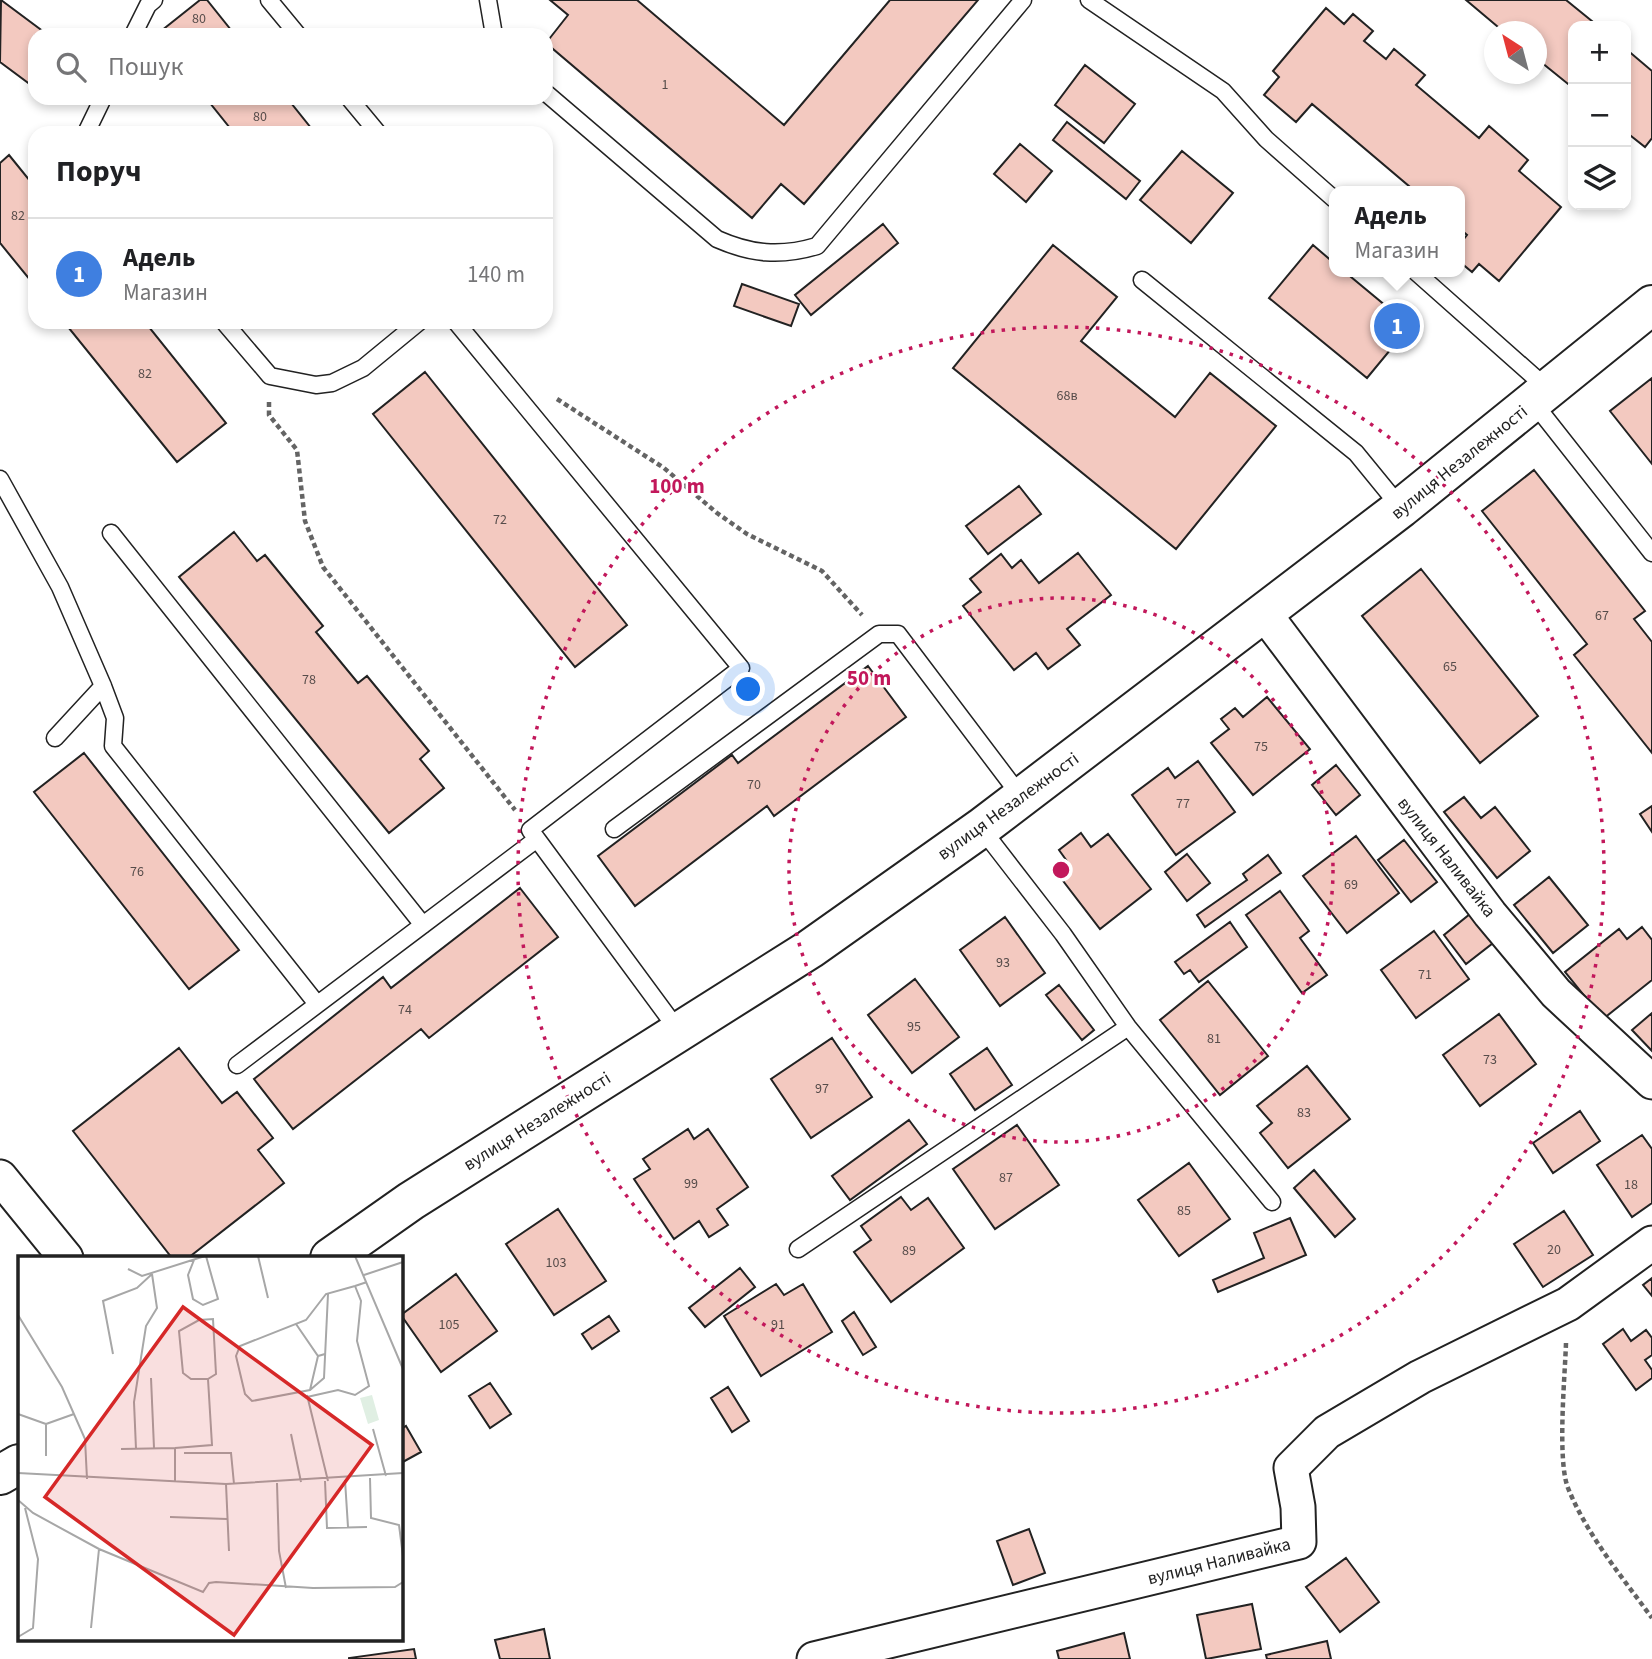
<!DOCTYPE html>
<html lang="uk">
<head>
<meta charset="utf-8">
<style>
	:root { --surface:#fff; --page:#f2f2f2; --text:#202124; --muted:#757577; --line:#e0e0e0; --accent:#d93025 }
	body { margin:0; font-family:"Source Sans 3",sans-serif; background:var(--page); color:var(--text) }
	.controls { position:absolute; right:21px; top:21px; display:grid; overflow:hidden; border-radius:14px; box-shadow:0 4px 10px #0003 }
	.controls button { width:63px; height:63px; display:grid; place-items:center; padding:0; border:0; border-bottom:2px solid var(--line); background:var(--surface); color:var(--text); font:35px sans-serif }
	.compass { position:absolute; left:1484px; top:21px; width:63px; height:63px; border-radius:50%; background:var(--surface); box-shadow:0 4px 10px #0003; rotate:324deg }
	.you { position:absolute; left:749px; top:690px; width:24px; height:24px; margin:-18px; border:5px solid #fff; border-radius:50%; background:#1a73e8; box-shadow:0 0 0 10px #1a73e833 }
	.badge { display:grid; place-items:center; width:46px; height:46px; border-radius:50%; background:var(--accent); color:#fff; font-size:23px; font-weight:700 }
	.pin { position:absolute; translate:-50% -50%; border:4px solid #fff; box-shadow:0 2px 7px #0006 }
	.popup { position:absolute; left:1329px; top:186px; width:136px; height:91px; box-sizing:border-box; display:grid; place-content:center; border-radius:14px; background:var(--surface); filter:drop-shadow(0 2px 5px #0005); font-size:23px; white-space:nowrap; color:var(--muted) }
	.popup b { font-size:26px; color:var(--text) }
	.popup::after { content:''; position:absolute; left:50%; top:100%; margin-left:-14px; border:14px solid transparent; border-top-color:var(--surface) }
	.list { margin:0; padding:0; list-style:none }
	h2 { display:flex; justify-content:space-between; align-items:center; height:91px; margin:0; padding:0 28px; font-size:30px }
	h2 small { font-size:23px; font-weight:400; color:var(--muted) }
	.list li { display:grid; grid-template-columns:46px 1fr auto; gap:21px; align-items:center; box-sizing:border-box; height:112px; padding:0 28px; border-top:2px solid var(--line) }
	.list b { display:block; font-size:26px; white-space:nowrap }
	.list p { margin:0; font-size:23px; white-space:nowrap; color:var(--muted) }
	.list em { font-size:23px; font-style:normal; color:var(--muted) }
	.icon { flex:none; width:38px; height:38px; fill:none; stroke:currentColor; stroke-width:2; stroke-linecap:round; stroke-linejoin:round }
	.map { position:relative; flex:none; width:1652px; height:1659px; overflow:hidden }
	.search { position:absolute; background:var(--surface); box-shadow:0 4px 10px #0003; left:28px; top:28px; width:525px; height:77px; display:flex; align-items:center; gap:18px; box-sizing:border-box; padding:0 24px; border-radius:21px; color:var(--muted); font-size:26px }
	.panel { position:absolute; background:var(--surface); box-shadow:0 4px 10px #0003; left:28px; top:126px; width:525px; height:203px; border-radius:21px }
	.map>svg:first-child { display:block }
	.building { fill:#f3c9c0; stroke:#222; stroke-width:2 }
	.lines { fill:none; stroke-linecap:round; stroke-linejoin:round }
	.lane-casing { stroke:#222; stroke-width:19 }
	.street-casing { stroke:#222; stroke-width:37 }
	.secondary-casing { stroke:#222; stroke-width:42 }
	.path { stroke:#646464; stroke-width:4.5; stroke-dasharray:5 3.5; stroke-linecap:butt }
	.lane { stroke:#fff; stroke-width:16 }
	.street { stroke:#fff; stroke-width:33 }
	.secondary { stroke:#fff; stroke-width:38 }
	.ring { fill:none; stroke:#c2185b; stroke-width:3.5; stroke-dasharray:3.5 7 }
	.labels { text-anchor:middle; stroke-width:5; stroke-linejoin:round; paint-order:stroke }
	.number-label { font-size:14px; fill:#564c4a }
	.street-label { font-size:18px; fill:#222; stroke:#fff }
	.inset-road { fill:none; stroke:#a7a7a7; stroke-width:2 }
	.view { fill:#d62828; fill-opacity:0.15; stroke:#d62828; stroke-width:3.5 }
	.inset-edge { fill:none; stroke:#222; stroke-width:3.5 }
	.centre { fill:#c2185b; stroke:#fff; stroke-width:3.5 }
	.ring-label { font-size:21px; text-anchor:middle; font-weight:bold; fill:#c2185b; stroke:#fff; stroke-width:5; stroke-linejoin:round; paint-order:stroke }
</style>
</head>
<body>
<div class="map">
<svg width="1652" height="1659" viewBox="0 0 1652 1659">
	<rect width="100%" height="100%" fill="#fff"/>
	<!-- building -->
	<path class="building" d="M1 0 48 35H35V88L0 62Z
		M200 0H207L235 35H156Z
		M550 0H637L784 125 890 0H978L804 204 781 184 752 218 546 43 568 15Z
		M1466 0H1566L1598 26H1573V88L1536 58V32H1504Z
		M1326 8 1344 24 1353 14 1373 31 1364 41 1386 59 1394 49 1425 75 1416 85 1479 138 1489 126 1528 160 1519 171 1561 207 1499 281 1479 264 1472 272 1460 262V244L1467 235 1460 229V191H1407L1410 187 1312 104 1296 122 1264 95 1279 77 1273 71Z
		M1626 49 1652 71V138L1645 147 1626 132Z
		M1085 65 1135 104 1104 143 1055 105Z
		M206 98H287L315 133H234Z
		M1067 122 1140 181 1126 199 1053 140Z
		M1020 144 1052 171 1026 202 994 174Z
		M1182 151 1233 193 1191 243 1140 200Z
		M9 155 35 187V286L0 243V163Z
		M883 224 898 243 811 315 795 295Z
		M1053 245 1117 297 1081 341 1175 417 1210 373 1276 426 1176 549 953 368Z
		M1313 245 1334 263V272H1345L1410 326 1367 378 1269 298Z
		M742 284 799 304 791 326 734 306Z
		M64 322H145L226 423 177 462Z
		M425 372 627 625 575 667 373 414Z
		M1652 378V464L1610 411Z
		M1534 470 1645 611 1634 619 1652 642V753L1574 655 1587 644 1482 511Z
		M1019 486 1041 514 988 554 966 526Z
		M234 532 257 561 265 555 323 626 316 632 358 683 367 676 429 751 420 759 444 788 389 833 179 577Z
		M1078 553 1111 595 1067 629 1080 645 1048 669 1036 653 1014 670 963 606 981 592 970 579 1001 554 1012 568 1021 560 1039 583Z
		M1421 569 1538 716 1480 763 1362 616Z
		M868 666 906 717 774 816 767 806 635 906 598 856 732 755 738 763Z
		M1267 697 1310 749 1253 795 1211 743 1229 729 1221 719 1235 708 1243 717Z
		M84 753 239 950 189 989 34 792Z
		M1198 761 1235 812 1176 855 1132 795 1168 768 1175 778Z
		M1336 765 1360 795 1336 815 1312 785Z
		M1464 797 1481 818 1495 807 1530 851 1497 878 1444 812Z
		M1652 806V832L1640 814Z
		M1081 833 1091 847 1108 834 1151 889 1100 929 1057 873 1069 864 1059 850Z
		M1356 836 1399 893 1347 933 1303 876Z
		M1404 840 1437 882 1411 902 1378 860Z
		M1187 854 1210 883 1187 901 1165 872Z
		M1268 855 1281 873 1205 927 1197 915 1247 880 1243 874Z
		M1549 877 1588 925 1553 953 1514 905Z
		M520 888 558 937 429 1038 421 1029 293 1129 254 1079 383 977 391 988Z
		M1280 891 1309 931 1300 938 1327 975 1302 993 1246 915Z
		M1470 914 1493 943 1466 964 1444 935Z
		M1005 917 1045 973 1000 1006 960 950Z
		M1230 922 1247 947 1199 982 1190 970 1184 974 1175 962Z
		M1642 927 1652 940V980L1603 1019 1565 972 1619 929 1627 939Z
		M1434 931 1469 979 1416 1018 1381 970Z
		M915 979 959 1037 912 1073 868 1015Z
		M1208 981 1268 1056 1220 1095 1160 1020Z
		M1059 985 1094 1030 1082 1040 1046 995Z
		M1652 1013V1051L1632 1030Z
		M1499 1014 1536 1064 1480 1106 1443 1055Z
		M832 1038 872 1097 811 1138 771 1079Z
		M179 1048 222 1103 237 1092 273 1138 258 1150 284 1183 188 1258H172L73 1131Z
		M987 1048 1012 1085 975 1110 950 1074Z
		M1307 1066 1350 1119 1288 1168 1260 1133 1272 1123 1257 1106Z
		M1580 1111 1600 1141 1553 1173 1533 1143Z
		M909 1120 927 1144 850 1200 832 1176Z
		M1017 1125 1059 1185 995 1229 953 1169Z
		M688 1129 694 1139 708 1129 748 1187 717 1209 728 1225 709 1237 699 1221 674 1239 634 1179 650 1169 643 1159Z
		M1642 1135 1652 1149V1203L1632 1217 1597 1165Z
		M1189 1163 1230 1219 1179 1256 1138 1200Z
		M1314 1170 1355 1219 1335 1237 1294 1188Z
		M901 1197 911 1210 928 1198 964 1248 891 1302 854 1252 871 1240 861 1226Z
		M558 1209 606 1281 554 1315 506 1244Z
		M1564 1211 1593 1255 1543 1287 1514 1244Z
		M1290 1218 1306 1255 1218 1292 1213 1280 1264 1258 1254 1233Z
		M740 1268 755 1287 705 1327 689 1308Z
		M456 1274 497 1331 441 1372 401 1315Z
		M1652 1278V1296L1643 1285Z
		M776 1284 784 1295 803 1284 832 1332 761 1376 724 1316Z
		M854 1312 876 1347 863 1355 842 1321Z
		M609 1316 619 1331 592 1349 582 1334Z
		M1623 1329 1631 1341 1646 1330 1652 1338V1355L1645 1360 1652 1370V1378L1636 1390 1603 1344Z
		M490 1383 511 1414 490 1428 469 1396Z
		M728 1387 749 1421 732 1432 711 1398Z
		M406 1426 421 1452 401 1463V1429Z
		M1029 1529 1045 1573 1013 1585 997 1541Z
		M1346 1558 1379 1602 1340 1632 1306 1587Z
		M1252 1604 1261 1649 1206 1659 1197 1615Z
		M544 1629 550 1659H500L495 1640Z
		M1124 1633 1130 1659H1059L1057 1651Z
		M1327 1641 1331 1659H1267L1266 1655Z
		M414 1649 416 1659H349V1658Z"/>
	<g class="lines">
		<!-- lane casing -->
		<g class="lane-casing">
			<path id="lane" d="M269 0 298 35
				M488 0 494 35
				M1089 0 1223 91 1266 139 1334 199
				M133 35 148 5 154 0
				M546 93 717 239C751 254 780 257 817 246L1023 0
				M349 98 378 133
				M86 133 103 98
				M1416 272 1549 390
				M1142 280 1356 453 1401 508
				M224 322 270 376 316 385 332 383 363 368 419 322
				M456 322 741 668 530 830 537 839
				M1533 402 1652 553
				M0 479 60 587 103 686 115 718 113 746 317 1004
				M111 533 423 925
				M55 738 103 686
				M981 828 1063 934 1128 1027 1272 1202
				M614 829 879 634H898L1022 798
				M237 1065 537 839 680 1033
				M798 1249 1128 1027"/>
		</g>
		<!-- street casing -->
		<g class="street-casing">
			<path id="street" d="M1264 613 1490 914 1556 993 1652 1082
				M0 1177 66 1258
				M814 1659 1299 1542 1298 1507 1291 1468 1327 1432 1420 1377 1568 1304 1652 1243"/>
		</g>
		<!-- secondary casing -->
		<g class="secondary-casing">
			<path id="secondary" d="M330 1258 411 1201 810 949 981 828 1401 508 1652 305
				M0 1475 19 1464"/>
		</g>
		<!-- path -->
		<path class="path" d="M557 399 664 468 717 513 747 534 822 571 862 615
			M269 402V415L297 450 305 521 323 567 515 810
			M1566 1343C1565 1376 1557 1460 1568 1488 1587 1535 1622 1577 1652 1618"/>
		<!-- lane -->
		<use href="#lane" class="lane"/>
		<!-- street -->
		<use href="#street" class="street"/>
		<!-- secondary -->
		<use href="#secondary" class="secondary"/>
	</g>
	<!-- distance rings -->
	<g class="ring">
		<circle cx="1061" cy="870" r="272"/>
		<circle cx="1061" cy="870" r="543"/>
	</g>
	<g class="labels">
		<!-- number labels -->
		<g class="number-label">
			<text x="199" y="23">80</text>
			<text x="665" y="89">1</text>
			<text x="260" y="121">80</text>
			<text x="18" y="220">82</text>
			<text x="145" y="378">82</text>
			<text x="1067" y="400">68в</text>
			<text x="500" y="524">72</text>
			<text x="1602" y="620">67</text>
			<text x="1450" y="671">65</text>
			<text x="309" y="684">78</text>
			<text x="1261" y="751">75</text>
			<text x="754" y="789">70</text>
			<text x="1183" y="808">77</text>
			<text x="137" y="876">76</text>
			<text x="1351" y="889">69</text>
			<text x="1003" y="967">93</text>
			<text x="1425" y="979">71</text>
			<text x="405" y="1014">74</text>
			<text x="914" y="1031">95</text>
			<text x="1214" y="1043">81</text>
			<text x="1490" y="1064">73</text>
			<text x="822" y="1093">97</text>
			<text x="1304" y="1117">83</text>
			<text x="1006" y="1182">87</text>
			<text x="691" y="1188">99</text>
			<text x="1631" y="1189">18</text>
			<text x="1184" y="1215">85</text>
			<text x="1554" y="1254">20</text>
			<text x="909" y="1255">89</text>
			<text x="556" y="1267">103</text>
			<text x="449" y="1329">105</text>
			<text x="778" y="1329">91</text>
		</g>
		<!-- street labels -->
		<g class="street-label">
			<text transform="translate(1459 462) rotate(-39)" y="6">вулиця Незалежності</text>
			<text transform="translate(1008 806) rotate(-36)" y="6">вулиця Незалежності</text>
			<text transform="translate(1447 857) rotate(52)" y="6">вулиця Наливайка</text>
			<text transform="translate(537 1121) rotate(-32)" y="6">вулиця Незалежності</text>
			<text transform="translate(1219 1561) rotate(-14)" y="6">вулиця Наливайка</text>
		</g>
	</g>
	<!-- overview -->
	<g transform="translate(18 1256)">
		<rect width="385" height="385" fill="#fff"/>
		<path d="M354 139 361 164 350 168 342 142Z" fill="#e0efe3"/>
		<path class="inset-road" d="M240 0 250 42M337 0 385 113M176 4 170 19 175 43 185 49 200 43 188 0M110 13 124 20 187 0M346 19 385 6M310 38 306 122 292 134 234 145 227 138 218 100 222 90 288 64 308 38 337 30 349 26M0 59 44 131 67 183 69 223M278 68 300 100 307 98M95 98 85 45 119 32 134 18M133 122 136 192M292 134 300 100M289 139 310 225M289 141 320 134 337 139 351 130 339 85 343 45 337 30M0 158 28 168V200M28 168 56 158M355 173 368 220M273 178 283 226M157 192 194 189 190 123 198 118 195 63 181 64 161 75 165 117 173 123H190M103 193 157 192V226M118 193 116 146 128 70 139 52 134 18M166 197H213L216 228M0 217 208 228 385 217M352 222 353 262 381 269 385 300M327 224 330 271M307 225 309 272 349 271M259 227 261 295 268 332M208 228 211 295M0 244 15 257 81 293 185 336 191 327 198 326 295 332 377 331 385 326M152 261 209 263M73 372 81 293M0 381 15 372 20 303 7 252"/>
		<path class="view" d="M165 51 354 189 216 379 27 241Z"/>
		<rect width="385" height="385" class="inset-edge"/>
	</g>
	<circle cx="1061" cy="870" r="10" class="centre"/>
	<g class="ring-label">
		<text x="677" y="493">100 m</text>
		<text x="869" y="685">50 m</text>
	</g>
</svg>
<div class="controls">
<button>+</button>
<button>−</button>
<button><svg class="icon" aria-label="layers" viewBox="0 0 24 24"><path d="M12 4l9 5-9 5-9-5zM3 14l9 5 9-5"/></svg></button>
</div>
<svg class="compass" viewBox="-18 -18 36 36"><path d="M0-13l5 13h-10z" fill="#e53935"/><path d="M0 13l5-13h-10z" fill="#757577"/></svg>
<div class="you"></div>
<div class="pin badge" style="left:1397px;top:326px;background:#3f7fe0">1</div>
<div class="popup"><b>Адель</b>Магазин</div>
<div class="search"><svg class="icon" aria-label="search" viewBox="0 0 24 24"><circle cx="10" cy="10" r="6"/><path d="M15 15l6 6"/></svg>Пошук</div>
<section class="panel">
<h2>Поруч<small></small></h2>
<ul class="list">
<li><span class="badge" style="background:#3f7fe0">1</span><div><b>Адель</b><p>Магазин</p></div><em>140 m</em></li>
</ul>
</section>
</div>
</body>
</html>
